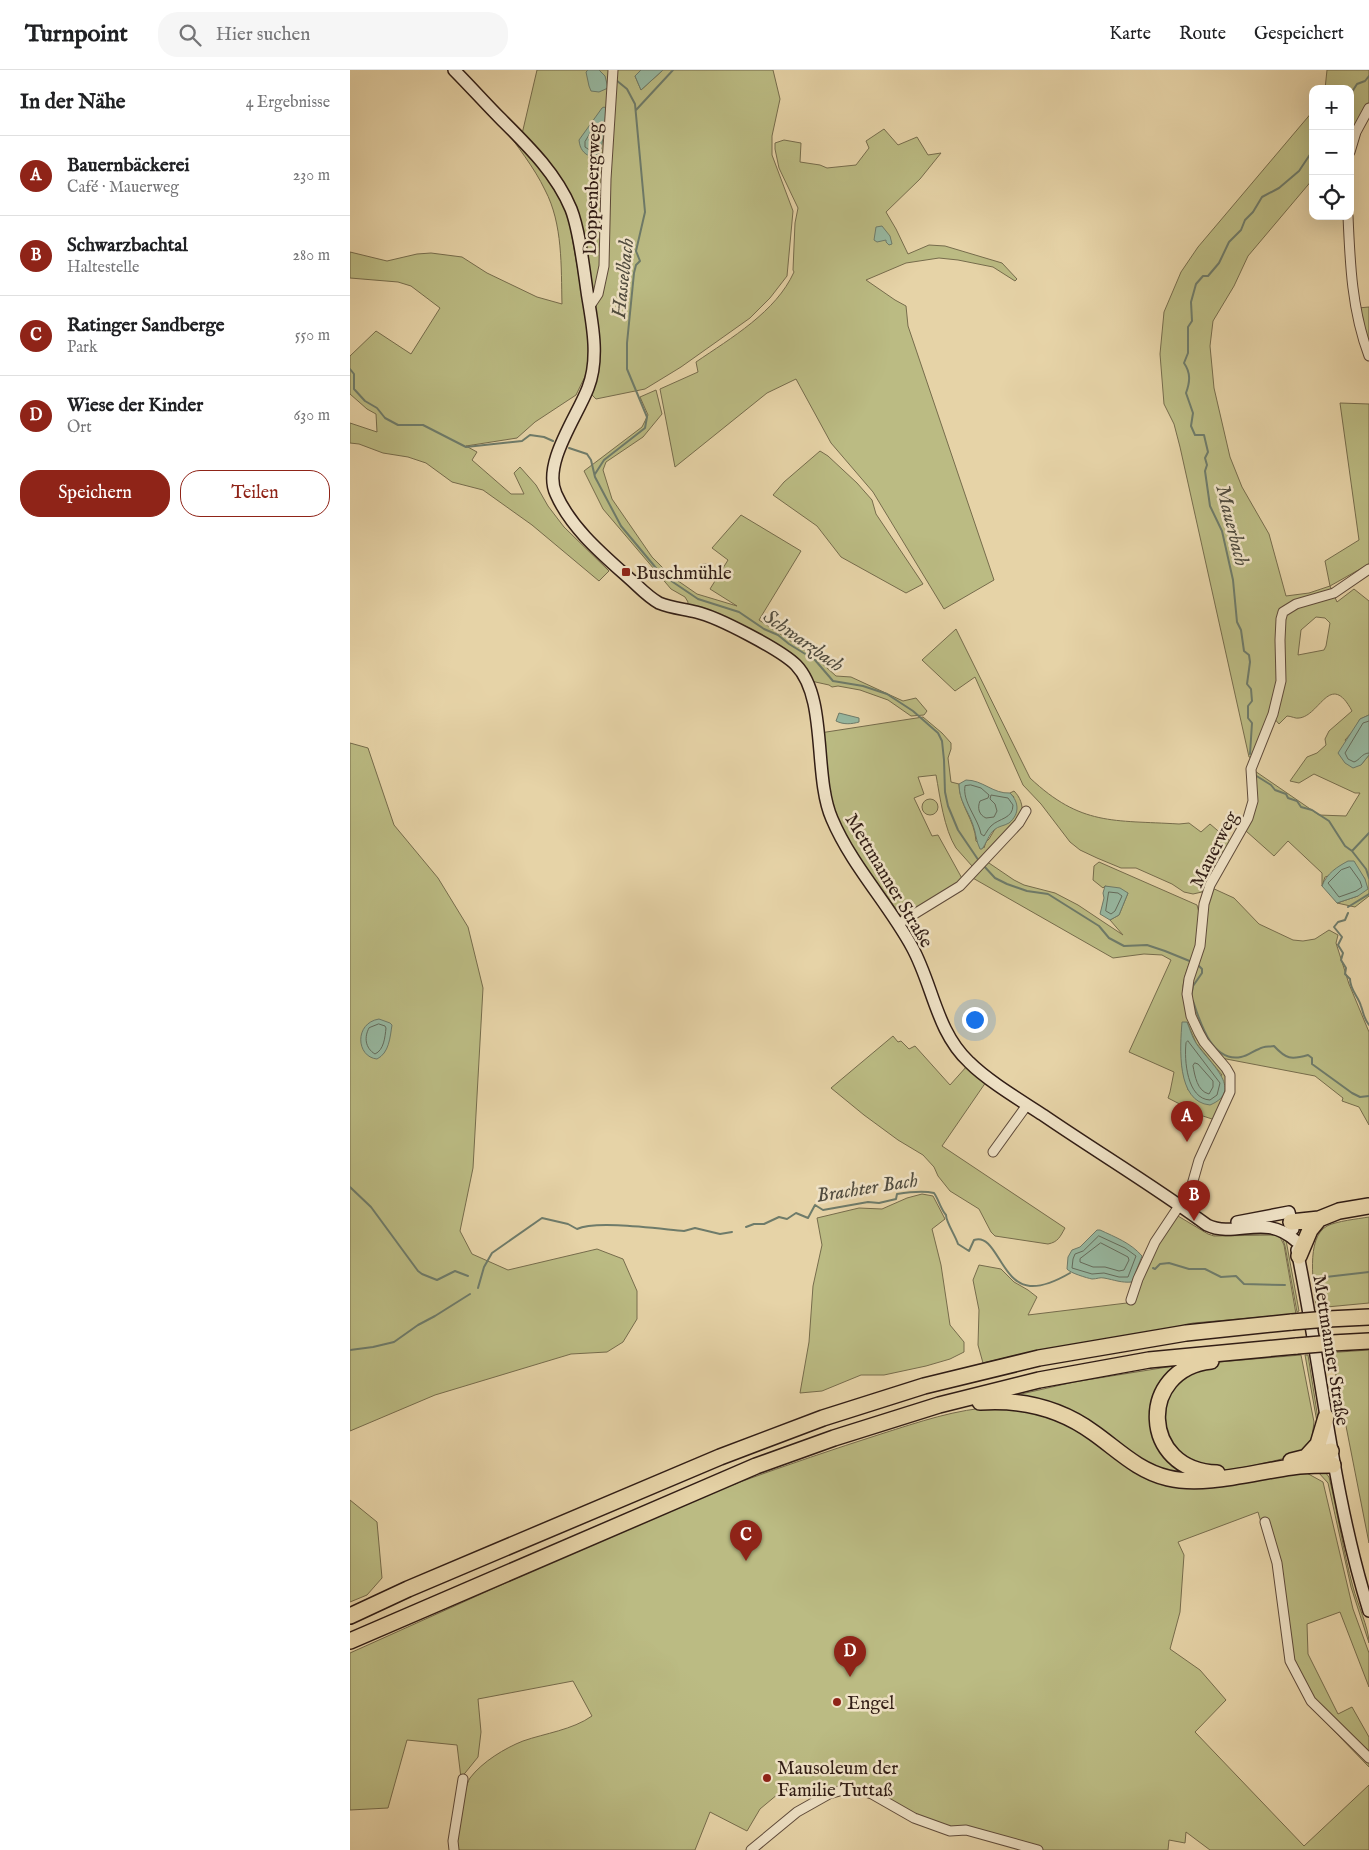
<!DOCTYPE html>
<html lang="de">
<head>
<meta charset="utf-8">
<style>
	:root { --surface:#fff; --page:#f6f6f6; --text:#202124; --muted:#757577; --line:#e0e0e0; --accent:#8f2418 }
	body { margin:0; font-family:"IM FELL English",serif; background:var(--page); color:var(--text) }
	.controls { position:absolute; right:15px; top:15px; display:grid; overflow:hidden; border-radius:10px; box-shadow:0 5px 20px #0002 }
	.controls button { width:45px; height:45px; display:grid; place-items:center; padding:0; border:0; border-bottom:1px solid var(--line); background:var(--surface); color:var(--text); font:25px sans-serif }
	.you { position:absolute; left:624px; top:949px; width:18px; height:18px; margin:-12px; border:4px solid #fff; border-radius:50%; background:#1a73e8; box-shadow:0 0 0 8px #1a73e833 }
	.badge { display:grid; place-items:center; width:32px; height:32px; border-radius:50%; background:var(--accent); color:#fff; font-size:16px; font-weight:700 }
	.pin { position:absolute; translate:-50% -41px; filter:drop-shadow(0 1px 2px #0008) }
	.pin::after { content:''; position:absolute; top:26px; width:18px; height:15px; background:inherit; clip-path:polygon(0 0,100% 0,50% 100%) }
	.list { margin:0; padding:0; list-style:none }
	h2 { display:flex; justify-content:space-between; align-items:center; height:65px; margin:0; padding:0 20px; font-size:21px }
	h2 small { font-size:16px; font-weight:400; color:var(--muted) }
	.list li { display:grid; grid-template-columns:32px 1fr auto; gap:15px; align-items:center; box-sizing:border-box; height:80px; padding:0 20px; border-top:1px solid var(--line) }
	.list b { display:block; font-size:19px; white-space:nowrap }
	.list p { margin:0; font-size:16px; white-space:nowrap; color:var(--muted) }
	.list em { font-size:16px; font-style:normal; color:var(--muted) }
	.actions { display:flex; gap:10px; padding:15px 20px }
	.actions a { flex:1; padding:11px 0; border:1px solid var(--accent); border-radius:20px; text-align:center; font-size:18px; color:var(--accent) }
	.actions .main { background:var(--accent); color:#fff }
	.icon { flex:none; width:28px; height:28px; fill:none; stroke:currentColor; stroke-width:2; stroke-linecap:round; stroke-linejoin:round }
	.map { position:relative; flex:none; width:1019px; height:1780px; overflow:hidden }
	header { display:flex; align-items:center; gap:30px; box-sizing:border-box; height:70px; padding:0 25px; background:var(--surface); border-bottom:1px solid var(--line) }
	header strong { font-size:24px }
	nav { display:flex; gap:28px; margin-inline-start:auto; font-size:18px }
	.search { width:350px; height:45px; background:var(--page); display:flex; align-items:center; gap:12px; box-sizing:border-box; padding:0 18px; border-radius:20px; color:var(--muted); font-size:19px }
	main { display:flex }
	aside { flex:1; background:var(--surface) }
	.map>svg:first-child { display:block }
	.green { fill:#bbbb83; stroke:#766c4c; fill-rule:evenodd }
	.water { fill:#97b9a2; stroke:#6e7b6a }
	.lines { fill:none; stroke-linecap:round; stroke-linejoin:round }
	.shore { stroke:#646b5c; stroke-width:1 }
	.stream { stroke:#6e7b6a; stroke-width:2 }
	.street-casing { stroke:#5e4a3a; stroke-width:11 }
	.secondary-casing { stroke:#311d15; stroke-width:14 }
	.highway-casing { stroke:#311d15; stroke-width:18 }
	.street { stroke:#efe2c6; stroke-width:9 }
	.secondary { stroke:#efe2c6; stroke-width:11 }
	.highway { stroke:#e6d3a7; stroke-width:15 }
	.highway-bridge-casing { stroke:#311d15; stroke-width:18; stroke-linecap:butt }
	.highway-bridge { stroke:#e6d3a7; stroke-width:15 }
	.poi-dot { fill:#8f2418; stroke:#efe2c6; stroke-width:2 }
	.labels { text-anchor:middle; stroke-width:5; stroke-linejoin:round; paint-order:stroke }
	.street-label { font-size:19px; fill:#311d15; stroke:#efe2c6 }
	.poi-label { font-size:19px; fill:#311d15; stroke:#efe2c6; text-anchor:start }
	.water-label { font-size:20px; font-style:italic; fill:#504c3f; stroke:#efe2c6 }
</style>
</head>
<body>
<header>
<strong>Turnpoint</strong>
<div class="search"><svg class="icon" aria-label="search" viewBox="0 0 24 24"><circle cx="10" cy="10" r="6"/><path d="M15 15l6 6"/></svg>Hier suchen</div>
<nav><a>Karte</a><a>Route</a><a>Gespeichert</a></nav>
</header>
<main>
<aside>
<h2>In der Nähe<small>4 Ergebnisse</small></h2>
<ul class="list">
<li><span class="badge">A</span><div><b>Bauernbäckerei</b><p>Café · Mauerweg</p></div><em>230 m</em></li>
<li><span class="badge">B</span><div><b>Schwarzbachtal</b><p>Haltestelle</p></div><em>280 m</em></li>
<li><span class="badge">C</span><div><b>Ratinger Sandberge</b><p>Park</p></div><em>550 m</em></li>
<li><span class="badge">D</span><div><b>Wiese der Kinder</b><p>Ort</p></div><em>630 m</em></li>
</ul>
<div class="actions"><a class="main">Speichern</a><a>Teilen</a></div>
</aside>
<div class="map">
<svg width="1019" height="1780" viewBox="0 0 1019 1780">
	<rect width="100%" height="100%" fill="#e6d3a7"/>
	<filter id="stains"><feTurbulence type="fractalNoise" baseFrequency=".004" numOctaves="4"/><feColorMatrix values="0 0 0 0 .2 0 0 0 0 .09 0 0 0 0 .02 0 0 0 .5 -.17"/></filter>
	<radialGradient id="worn" r=".72"><stop offset=".6" stop-color="#630" stop-opacity="0"/><stop offset="1" stop-color="#630" stop-opacity=".3"/></radialGradient>
	<!-- green -->
	<path class="green" d="M187 0H291L285 6 291 20 313 0H423L430 29 422 66V85L443 141 437 206 420 228 400 248 331 297 295 319 246 329 241 324 246 307 228 148 172 64Z
		M977 0H1019V33L1013 41 1000 70V19H975Z
		M963 41V109L898 186 884 216 863 251 860 276 864 318 880 387 892 417 919 464 936 526 959 523 980 516 975 491 1009 470 990 333 1019 334V494L980 516 987 532 1004 519 1019 531V645L1010 649 1004 660 995 670 1011 695 1019 685V826L1005 837 987 833 1008 826 1015 809 1007 798 975 807 972 816V803L938 771 924 786 896 761 902 699 969 745 996 746 1010 723H1005L964 704 949 713 940 711 957 687 967 683 976 675 975 669 979 661 1002 641C980 600 970 646 949 648 946 649 941 646 937 646L929 654 923 647 902 688 899 687 830 377 824 354 814 334 810 284 814 242 831 202 848 177ZM966 547 975 548 980 553 976 576 974 580 948 585 951 560Z
		M152 55 174 77 203 114 218 143 237 254 240 280V296L226 325 185 352 167 368 116 376 127 382 122 390 161 424H174L164 403 170 397 186 415 198 436 214 457 259 501 249 511 182 455 133 420 102 412 76 393 58 387 33 383 9 374 0 373V353L27 362 26 344 17 339 0 324V286L26 261 61 284 90 238 61 216 48 212 0 208V182L37 191 67 184 81 183 112 187 137 203 187 227 212 234C211 197 213 154 195 120 184 97 167 76 152 55Z
		M534 59 548 75 567 67 578 85 591 83 570 109 536 142 546 159 558 184 579 175 595 176 652 193 667 209 665 211 643 197 608 190 589 188 556 193 516 210 545 230 556 236 558 256 644 510 594 539 523 422 481 373 446 309 417 323 325 397 310 319 348 302 346 292C381 268 426 242 444 202L443 200 445 153 448 138 429 98 425 79V73L434 70 451 73 450 92 470 95 477 98 506 95 519 78 516 71Z
		M1019 237V279L1008 238Z
		M306 320 312 344 293 367 256 392 253 400 262 429 302 487 321 506 347 524 387 536 360 519 378 490 362 478 391 445 451 481 409 550 465 587 486 606 501 607 553 631 566 628 577 641 574 645 561 646 538 630 510 620 488 616 482 617 479 615 461 611 452 598 337 538 338 532 335 527 321 519 253 439 234 401 292 357 298 345 290 327Z
		M470 381 478 386 507 413 522 430 526 444 573 514 556 523 491 487 467 456 423 425 434 412Z
		M347 502a8 8 0 1 1 16 0a8 8 0 1 1-16 0Z
		M606 559 680 708C731 756 763 750 829 754L839 753 851 762 860 754 881 772 852 822 843 824 834 822 822 814 786 798H771L747 788 730 780 720 772 691 734 673 715 625 607 605 621 572 590Z
		M573 647 592 663 601 673V679L598 688 601 712 609 714C609 735 625 750 626 771L634 778 636 772 639 769 664 727 660 723 664 721C670 727 673 735 672 743L627 796H622C617 790 611 784 606 778 594 759 590 727 586 705L568 707 574 724 564 728 582 766 588 765 614 812 552 850 523 816 480 738 470 663Z
		M0 673 18 678 44 755 88 808 118 857 133 918 123 1098 110 1161 122 1184 158 1200 247 1179 273 1189 287 1221V1249L273 1272 257 1282 221 1284 85 1325 0 1361Z
		M572 737a8 8 0 1 1 16 0a8 8 0 1 1-16 0Z
		M636 791 664 810 674 815 705 823 728 835 773 865 760 850 769 845 778 823 755 816 753 818 743 810 744 796 749 792 847 835C857 867 837 888 833 916 833 922 835 929 836 935L874 1000 879 1015 865 1050 853 1046 818 1028 820 1022 824 1002 779 982 821 890 812 885 794 884 763 888 621 807ZM837 952 846 973 872 1005 838 1020 832 996Z
		M860 817 884 828 909 854 943 870 953 871 965 869 979 860 988 865 986 873 999 914 1019 962V1055L1009 1037 992 1031 993 1028 965 1006 871 988 847 955 840 924Z
		M543 966 548 972 551 971 559 979 565 976 600 1015 617 996 636 1012 592 1076 715 1158C710 1167 708 1172 698 1174L645 1166 641 1162 629 1139 600 1121 588 1106 584 1097 573 1085 548 1070 514 1045 481 1018Z
		M572 1124 583 1126 595 1149 582 1159 591 1195 600 1255 614 1272V1282L600 1289 576 1296 534 1305H511L472 1321 450 1323 459 1272 463 1216 472 1175 467 1148 509 1138 532 1139 557 1128Z
		M828 1146 858 1164 864 1166 924 1165 930 1167 934 1175 946 1244 843 1253 799 1263 681 1282 633 1293 628 1275 629 1240 623 1210 629 1195 651 1199 664 1212 678 1220 687 1227 678 1245 785 1232 790 1211 807 1172Z
		M1019 1147V1233L966 1238C964 1217 955 1168 977 1156 987 1151 1007 1149 1019 1147Z
		M847 1152 927 1162 936 1170 949 1241 947 1242 935 1176 932 1167 925 1164 864 1165 843 1153Z
		M1019 1280V1473L984 1295H976L975 1283Z
		M951 1285 964 1352 962 1367 954 1383C932 1389 868 1407 848 1398 840 1394 824 1377 816 1370L812 1336 822 1313 857 1293Z
		M955 1285H958L968 1349 965 1368 967 1352Z
		M830 1295 804 1341 838 1401 833 1408 784 1390 666 1329 667 1325 724 1312Z
		M646 1337C702 1339 730 1360 775 1389 797 1403 810 1415 836 1418 863 1422 914 1407 942 1402L953 1401 973 1412 1003 1539 1019 1583V1617L990 1542 957 1554 958 1584 988 1644 1002 1637 1019 1667V1697L958 1634 937 1594 924 1496 908 1442 828 1472 834 1485 830 1542 820 1579 850 1600 876 1630 845 1662 954 1776 1019 1715V1780H860L836 1762 835 1773 819 1770 818 1780H688L600 1761 522 1724 446 1717 434 1719 410 1739 397 1761 360 1742 345 1780H107C107 1766 113 1719 120 1708 132 1692 155 1678 173 1671 196 1663 222 1660 242 1646L223 1611 128 1629 131 1662 128 1687 111 1708 107 1675 57 1670 38 1738 0 1740V1583L338 1431 388 1413V1409L390 1412C437 1395 484 1379 531 1364 569 1352 606 1339 646 1337Z
		M968 1402H975L979 1407C988 1443 993 1481 1003 1517 1007 1533 1019 1558 1019 1573L1001 1517 978 1413Z
		M0 1430 27 1452 32 1508 17 1525 0 1532Z"/>
	<!-- water -->
	<path class="water" d="M238 0H249L255 6 258 18 249 22 241 21 239 16 236 2Z
		M291 0H313L291 20 285 6Z
		M254 37 256 38V49L251 80 249 84 241 87C233 83 230 79 229 70L252 38Z
		M532 156 540 166 542 174 539 175 536 172V170L527 172 524 170 526 157Z
		M489 643 509 648V652C502 654 494 655 486 651Z
		M1019 645V685L1011 695 1003 698 995 693 988 683 1010 649Z
		M616 710C633 710 643 724 660 723 669 732 670 744 659 753 654 756 648 756 644 760 639 764 636 774 632 779H630C626 771 626 763 623 755 618 740 609 731 609 714Z
		M998 791H1004L1015 809 1018 819 1008 826 987 833 972 816C977 803 987 797 998 791Z
		M755 816 770 818 778 823 769 845 760 850 750 844 754 828 753 823Z
		M29 949 40 953 42 955C40 968 39 983 27 989 6 987 4 953 29 949Z
		M832 952H837C840 959 842 967 846 973 857 991 896 1020 860 1035 826 1032 830 977 832 952Z
		M747 1160H750C765 1167 781 1173 792 1186L782 1212C771 1213 765 1210 754 1208 750 1207 747 1209 742 1209 737 1208 720 1203 717 1199L718 1187 722 1180 730 1177Z"/>
	<g class="lines">
		<!-- shore -->
		<path class="shore" d="M244 57H247L248 59 246 78 241 81 235 77V72Z
			M1019 651 1013 653 995 683 998 689 1004 692C1010 690 1012 683 1019 683
			M621 715 631 718 639 725 638 728 630 731C627 738 629 745 636 748L644 747 647 741 645 734 640 729 641 725 658 728 663 735C663 749 649 748 641 756 638 759 636 763 634 766L631 764C628 748 612 732 615 716Z
			M1000 797 1010 811 1012 817 1006 821 989 827 978 813 991 800Z
			M759 822 768 823 772 826 765 841 761 844 756 841Z
			M29 954 35 956 36 958C35 967 34 980 25 984 15 978 14 967 19 958Z
			M838 971 870 1013 867 1025 860 1030C837 1029 834 990 836 973Z
			M845 993 848 994 863 1011V1017L859 1024C847 1021 845 1006 843 996Z
			M749 1166 775 1178 786 1186 778 1207H769L754 1203 742 1204 722 1198 723 1189 725 1184 733 1181Z
			M751 1173 778 1187 779 1190 774 1200 769 1201 755 1197H743L730 1192V1189Z"/>
		<!-- stream -->
		<path class="stream" d="M1000 25 1007 14 1015 11 1019 6
			M286 40 323 0
			M0 299 4 304V319L15 331 27 338 35 348 48 355H73L116 377 172 371 180 365 194 367 203 371
			M219 378 237 384 241 390 245 407 271 456 311 504 348 529 389 542 414 559 428 565 439 574 465 590 483 611 513 616 537 624 563 641 588 663 592 671 594 690 595 722 598 736 608 760 629 791
			M245 404 254 390 295 358 297 347 277 299V273L284 203 286 195 290 191 286 181 295 142 285 34 277 19 266 10
			M900 684 902 653 898 648V636L902 631 901 619 897 614 900 592 899 585 894 581 891 560 887 552 883 510 872 461 860 436 855 401 857 395 855 388 858 382 854 365H845L841 356 843 343 836 323C840 312 841 303 834 293L838 283V257L842 251 841 232 846 214 853 206H858L869 193 879 172 891 160 895 150 903 142 912 127 929 118 949 101 963 80
			M905 705 921 715 925 720 936 724 938 728 947 731 951 737 962 740 979 751 995 776 1002 781
			M1019 763 1002 781 1016 799 1019 808
			M633 795 645 808 657 814 677 821 698 824 749 856 759 868 774 876 797 875 815 881 842 892
			M998 837 1019 824
			M998 843 995 850 988 852 984 857 992 867 988 875 993 883 991 890 996 898 995 904 1000 909C1000 920 1008 926 1011 936 1014 944 1013 947 1019 955
			M841 927 843 916 852 903V899L847 894
			M843 931C850 952 862 993 891 987 898 986 903 981 909 979 913 976 919 977 924 976 936 989 941 990 958 985L962 988V994L1002 1023 1010 1027 1019 1026
			M0 1117 21 1137 68 1201 72 1204 87 1210 105 1201 118 1206
			M396 1157 404 1154H414L429 1147 437 1149 446 1143 458 1148 465 1135 473 1140 518 1132 529 1133 546 1129 547 1124C559 1122 572 1120 584 1123 589 1130 590 1138 596 1145 596 1152 605 1165 608 1174L619 1181 624 1170C646 1162 651 1214 680 1216 694 1217 708 1210 720 1203
			M803 1198 805 1199 810 1194 819 1193 839 1199H855L871 1207 886 1206 894 1214 935 1215
			M967 1208 1019 1202
			M128 1218 134 1197 142 1183 192 1148 218 1154 227 1159C246 1150 310 1159 334 1161L345 1158 370 1164 382 1162
			M0 1280 23 1277 44 1272 68 1255 85 1246 120 1224"/>
		<!-- street casing -->
		<g class="street-casing">
			<path id="street" d="M1000 82 1006 62 1019 38
				M998 146C1000 194 1002 241 1019 286
				M240 236 248 224 254 196 256 109 263 0
				M548 854 610 816 669 753 676 741
				M643 1082 677 1035
				M781 1230 788 1209 805 1172 841 1118 849 1090 880 1022V1005L876 998 854 972 849 963 841 946 837 924 839 909 850 876 854 834 860 815 898 748 903 731 901 699 923 644 931 611 930 570 931 549 933 542 946 534 984 523 1019 499
				M915 1452 927 1493 940 1591 961 1631 1019 1688
				M104 1780 103 1771 113 1709
				M401 1780 447 1742 479 1724 493 1720 512 1721 522 1724 564 1748 600 1761 616 1760 688 1780"/>
		</g>
		<!-- secondary casing -->
		<g class="secondary-casing">
			<path id="secondary" d="M104 0C120 16 135 33 151 49 178 76 206 103 221 139 230 162 234 202 238 228 243 257 249 290 238 318 227 347 192 394 206 424 221 458 252 484 280 509 289 517 298 527 309 533 321 538 334 539 346 542 368 547 431 580 446 595 478 628 463 706 482 749 502 796 538 833 562 877 583 915 586 961 619 992 638 1011 670 1030 693 1045 747 1082 804 1116 857 1155 887 1169 914 1142 946 1171
				M887 1152 939 1142 943 1159
				M947 1180C972 1300 982 1423 1019 1541"/>
		</g>
		<!-- highway casing -->
		<g class="highway-casing">
			<path id="highway" d="M941 1152 969 1149 989 1141 1019 1136
				M949 1186 960 1160 969 1149
				M978 1249 1019 1247
				M982 1273 1019 1271
				M861 1291C787 1299 790 1401 867 1403
				M630 1332C672 1329 710 1338 744 1363 768 1380 788 1401 818 1408 854 1417 904 1402 942 1397 955 1395 970 1395 983 1395
				M957 1386 968 1374 976 1347
				M941 1391 981 1381
				M0 1546 58 1519 370 1387 473 1348 574 1316 689 1288 836 1263 942 1252
				M0 1571 406 1396 484 1368 589 1335 689 1310 799 1290 947 1276"/>
		</g>
		<!-- street -->
		<use href="#street" class="street"/>
		<!-- secondary -->
		<use href="#secondary" class="secondary"/>
		<!-- highway -->
		<use href="#highway" class="highway"/>
		<!-- highway-bridge casing -->
		<g class="highway-bridge-casing">
			<path id="highway-bridge" d="M942 1252 978 1249
				M947 1276 982 1273"/>
		</g>
		<!-- highway-bridge -->
		<use href="#highway-bridge" class="highway-bridge"/>
	</g>
	<!-- markers -->
	<g class="poi-dot">
		<rect x="271" y="497" width="10" height="10" rx="2.5"/>
		<circle cx="487" cy="1632" r="5"/>
		<circle cx="417" cy="1708" r="5"/>
	</g>
	<g class="labels">
		<!-- street labels -->
		<g class="street-label">
			<text transform="translate(241 119) rotate(-88)" y="7">Doppenbergweg</text>
			<text transform="translate(863 779) rotate(-63)" y="7">Mauerweg</text>
			<text transform="translate(540 810) rotate(59)" y="7">Mettmanner Straße</text>
			<text transform="translate(982 1280) rotate(81)" y="7">Mettmanner Straße</text>
		</g>
		<!-- poi labels -->
		<g class="poi-label">
			<text x="286" y="509">Buschmühle</text>
			<text x="497" y="1639">Engel</text>
			<text x="427" y="1704">Mausoleum der<tspan x="427" dy="22">Familie Tuttaß</tspan></text>
		</g>
		<!-- water labels -->
		<g class="water-label">
			<text transform="translate(272 208) rotate(-84)" y="7">Hasselbach</text>
			<text transform="translate(883 455) rotate(76)" y="7">Mauerbach</text>
			<text transform="translate(454 570) rotate(35)" y="7">Schwarzbach</text>
			<text transform="translate(517 1117) rotate(-9)" y="7">Brachter Bach</text>
		</g>
	</g>
	<rect width="100%" height="100%" filter="url(#stains)"/>
	<rect width="100%" height="100%" fill="url(#worn)"/>
</svg>
<div class="controls">
<button>+</button>
<button>−</button>
<button><svg class="icon" aria-label="locate" viewBox="0 0 24 24"><circle cx="12" cy="12" r="6"/><path d="M12 2v4M12 18v4M2 12h4M18 12h4"/></svg></button>
</div>
<div class="you"></div>
<div class="pin badge" style="left:837px;top:1072px">A</div>
<div class="pin badge" style="left:844px;top:1151px">B</div>
<div class="pin badge" style="left:396px;top:1491px">C</div>
<div class="pin badge" style="left:500px;top:1607px">D</div>
</div>
</main>
</body>
</html>
